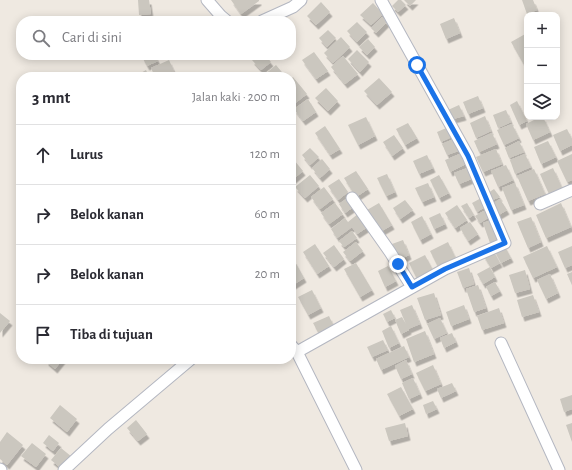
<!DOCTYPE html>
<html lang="id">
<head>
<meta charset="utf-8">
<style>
	:root { --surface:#fff; --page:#f2f2f3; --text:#2b2b33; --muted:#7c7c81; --line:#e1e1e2 }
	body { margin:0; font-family:"Alegreya Sans",sans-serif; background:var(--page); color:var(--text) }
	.controls { position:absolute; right:12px; top:12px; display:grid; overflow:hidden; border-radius:8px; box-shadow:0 2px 10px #0003 }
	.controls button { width:36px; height:36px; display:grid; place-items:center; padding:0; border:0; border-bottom:1px solid var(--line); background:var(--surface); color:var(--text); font:20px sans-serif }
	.stop { position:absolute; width:12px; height:12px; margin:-9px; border:3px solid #1a73e8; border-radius:50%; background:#fff }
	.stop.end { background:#1a73e8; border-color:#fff; box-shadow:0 1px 4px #0008 }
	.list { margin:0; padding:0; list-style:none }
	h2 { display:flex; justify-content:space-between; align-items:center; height:52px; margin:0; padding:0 16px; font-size:17px }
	h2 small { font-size:13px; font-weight:400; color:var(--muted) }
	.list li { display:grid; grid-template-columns:26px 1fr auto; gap:12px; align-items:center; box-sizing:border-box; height:60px; padding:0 16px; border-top:1px solid var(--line) }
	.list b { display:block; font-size:15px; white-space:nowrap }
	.list em { font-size:13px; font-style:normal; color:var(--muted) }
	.icon { flex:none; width:22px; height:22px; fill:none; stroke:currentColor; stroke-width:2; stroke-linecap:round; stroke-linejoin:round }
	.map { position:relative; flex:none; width:572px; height:470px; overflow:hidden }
	.search { position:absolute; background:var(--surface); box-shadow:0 2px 10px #0003; left:16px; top:16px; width:280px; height:44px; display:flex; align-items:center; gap:10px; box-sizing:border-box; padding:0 14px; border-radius:16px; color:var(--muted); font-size:15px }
	.panel { position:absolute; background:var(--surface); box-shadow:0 2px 10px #0003; left:16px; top:72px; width:280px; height:292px; border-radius:16px }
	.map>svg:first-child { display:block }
	.building { fill:#cbc7bf; filter:url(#shadow) }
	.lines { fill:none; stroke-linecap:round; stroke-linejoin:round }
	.street-casing { stroke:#b4b7c1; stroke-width:13 }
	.street { stroke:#fff; stroke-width:11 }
	.route { stroke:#1a73e8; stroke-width:5 }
</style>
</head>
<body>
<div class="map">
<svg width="572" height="470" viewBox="0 0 572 470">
	<defs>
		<filter id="shadow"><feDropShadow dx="2.5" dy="4.5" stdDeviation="0" flood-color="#0004"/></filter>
	</defs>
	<rect width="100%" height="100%" fill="#efe9e1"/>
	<!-- building -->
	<path class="building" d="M138 0H149L151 14 139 15Z
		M231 0H259V1L241 14Z
		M398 0H401L406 5 398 12 392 6Z
		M404 0H416L410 6Z
		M522 0H533L537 10 527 14Z
		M321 2 330 12 316 25 307 16Z
		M373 3 383 14 371 25 360 15Z
		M382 17 387 22 376 33 371 28Z
		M454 18 460 33 446 39 440 24Z
		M357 22 367 32 357 42 347 31Z
		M328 30 336 38 327 47 319 38Z
		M527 33V70L511 42Z
		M341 37 350 47 333 63 324 53Z
		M368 39 375 47 367 55 359 47Z
		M357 50 369 62 360 72 348 59Z
		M314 52 328 71 316 79 302 60Z
		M146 55H155L158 61 147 66 142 57Z
		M257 55H265L271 62 261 70 252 60Z
		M343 56 358 74 345 84 331 67Z
		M169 60 174 71 163 76V77H155L151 68Z
		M276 65 286 77H266L264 75Z
		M146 70 149 77H141L139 74Z
		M293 77 307 94 294 104 291 101V79Z
		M379 78 392 92 377 105 364 91Z
		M326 88 338 101 328 111 315 98Z
		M478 96 483 108 468 114 463 102Z
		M308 99 316 112 303 121 294 109Z
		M517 101 527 121 519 125 510 105Z
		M459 105 464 116 453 119 448 110Z
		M506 110 511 122 498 128 493 115Z
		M485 116 491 131 476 138 470 123Z
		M366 117 375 136 358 145 348 125Z
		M540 117H543L550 132 533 140 526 124Z
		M408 123 417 138 405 145 396 129Z
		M512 124 519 138 504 145 497 130Z
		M325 126 340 149 330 155 315 133Z
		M451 126 456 135 441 142 437 132Z
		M567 129 572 139V145L560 151 553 135Z
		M492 133 497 144 479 152 474 141Z
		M394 135 403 148 392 156 383 142Z
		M456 138 461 150 447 155 442 144Z
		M519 141 524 152 509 158 505 148Z
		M548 141 556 157 541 164 534 147Z
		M310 148 319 157 310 165 302 155Z
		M496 149 502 164 483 172 476 157Z
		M462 153 468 163 450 172 445 160Z
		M525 154 531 167 515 174 510 160Z
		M572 154V180L567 182 557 161Z
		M427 155 433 168 419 174 413 161Z
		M322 159 330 169 320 178 312 168Z
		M294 160 303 171 291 181V163Z
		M506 165 513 180 498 187 491 171Z
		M470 167 474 178 459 184 454 173Z
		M553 168 562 188 549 194 540 174Z
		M534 169 545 194 528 201 517 176Z
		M356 171 368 189 356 197 344 178Z
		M387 174 395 192 386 196 377 178Z
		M310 175 319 186 305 198 295 187Z
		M439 175 449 193 439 198 430 180Z
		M339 179 348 192 338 200 328 186Z
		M428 183 434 197 422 202 415 188Z
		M515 183 524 205 511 210 502 188Z
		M324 187 333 199 320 209 311 197Z
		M494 189 500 197 490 201 488 193Z
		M349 197 355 206 345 213 339 204Z
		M483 197 488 205 477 212 472 203Z
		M500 199 507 210 497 216 492 204Z
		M405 200 413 210 400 219 393 208Z
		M335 203 343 214 329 224 321 213Z
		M379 203 392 225 380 232 367 210Z
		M467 203 474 215 469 218 461 206Z
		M561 203 571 227 546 238 536 215Z
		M457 205 467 220 455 228 445 213Z
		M489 208 491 216 480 223 475 216Z
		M359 213 369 226 357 234 352 227 337 238 331 229 345 218 348 222Z
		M440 213 445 224 434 229 429 218Z
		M422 216 431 234 420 240 411 222Z
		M531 217 541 242 528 248 517 222Z
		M494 219 501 240 490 243 483 223Z
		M470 222 478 234 468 241 460 228Z
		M352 231 357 238 344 247 339 241Z
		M403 240 409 255 399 260 392 244Z
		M356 242 363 251 350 261 343 252Z
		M448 242 456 259 438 267 430 251Z
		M315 244 329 266 317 274 303 252Z
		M334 245 344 259 334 267 323 253Z
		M504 245 511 258 501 263 494 250Z
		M547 246 557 267 533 278 523 257Z
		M572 246V265L565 268 558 252Z
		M493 250 500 263 491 268 483 255Z
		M425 255 435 274 419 283 409 263Z
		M294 260 304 278 293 285 291 281V261Z
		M356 263 372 290 360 297 344 269Z
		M388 266 396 281 385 287 378 271Z
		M490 267 495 277 483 284 477 274Z
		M469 268 474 284 463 288 457 272Z
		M525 270 530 289 515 293 509 275Z
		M572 272V285L567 274Z
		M550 274 558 293 546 299 537 280Z
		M495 282 500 291 491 296 486 287Z
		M478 285 486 308 474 312 466 289Z
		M312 290 321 308 308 315 298 297Z
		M434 293 441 315 425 320 417 298Z
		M533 295 539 312 522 317 517 300Z
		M412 305 420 324 408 329 400 310Z
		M464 305 469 319 451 326 446 312Z
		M499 308 504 323 482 330 477 316Z
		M391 310 395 318 387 322 383 314Z
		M0 313 10 321 0 333Z
		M329 316 336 331 321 338 313 323Z
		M402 317 409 330 401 334 395 320Z
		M440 318 447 333 434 339 427 324Z
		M391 326 399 343 389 348 382 331Z
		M425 331 434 354 414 362 406 339Z
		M452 333 456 342 444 348 440 338Z
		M383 340 388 350 372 357 367 347Z
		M404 346 409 357 381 370 376 359Z
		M47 359H63L55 369 46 361Z
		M406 360 412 374 401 379 395 366Z
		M433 365 441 384 425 391 416 373Z
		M413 378 420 394 409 399 402 383Z
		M452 383 456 391 441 398 437 389Z
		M401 387 413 409 399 416 387 394Z
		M572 395V409L564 412 560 399Z
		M433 401 437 409 426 414 423 405Z
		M60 405 77 419 67 432 50 418Z
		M136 420 147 434 138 441 127 428Z
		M405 423 408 436 389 441 385 428Z
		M572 423V442L566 425Z
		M7 432 23 445 7 465 0 459V442Z
		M49 435 59 443 53 451 43 443Z
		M32 443 46 454 36 467 21 456Z
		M61 448 72 457 62 469 51 460Z"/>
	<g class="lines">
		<!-- street casing -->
		<g class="street-casing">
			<path id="street" d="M207 0 221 16 227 21
				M262 21 293 7 301 0
				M352 198 390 252 412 287
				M540 204 572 190
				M501 343 559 470
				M291 345 297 352 356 470
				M297 352 445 269 505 243 468 156 381 0
				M0 469 1 470
				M64 470 108 429 191 359"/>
		</g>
		<!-- street -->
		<use href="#street" class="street"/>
	</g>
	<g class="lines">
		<!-- route -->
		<path class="route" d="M398 264 412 287 445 269 505 243 468 156 417 65"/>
	</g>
</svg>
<div class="controls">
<button>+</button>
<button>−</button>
<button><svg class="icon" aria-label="layers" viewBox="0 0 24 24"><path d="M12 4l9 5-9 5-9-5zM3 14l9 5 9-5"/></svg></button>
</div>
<div class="stop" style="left:417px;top:65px"></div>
<div class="stop end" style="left:398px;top:264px"></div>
<div class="search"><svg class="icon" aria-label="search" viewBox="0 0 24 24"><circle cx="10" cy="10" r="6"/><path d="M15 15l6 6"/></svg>Cari di sini</div>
<section class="panel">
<h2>3 mnt<small>Jalan kaki · 200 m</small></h2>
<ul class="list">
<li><svg class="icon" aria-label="ahead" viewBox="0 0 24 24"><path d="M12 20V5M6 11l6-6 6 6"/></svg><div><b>Lurus</b></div><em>120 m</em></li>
<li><svg class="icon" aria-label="right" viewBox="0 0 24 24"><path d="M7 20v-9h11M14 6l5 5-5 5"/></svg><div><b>Belok kanan</b></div><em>60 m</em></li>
<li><svg class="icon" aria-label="right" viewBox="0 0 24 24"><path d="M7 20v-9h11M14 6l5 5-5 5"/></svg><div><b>Belok kanan</b></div><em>20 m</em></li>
<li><svg class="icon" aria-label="arrive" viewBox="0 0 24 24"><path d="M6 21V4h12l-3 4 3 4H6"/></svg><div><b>Tiba di tujuan</b></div></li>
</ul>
</section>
</div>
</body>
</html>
